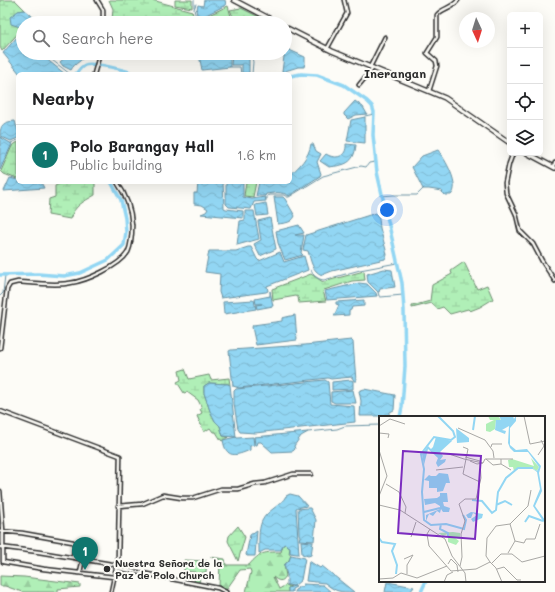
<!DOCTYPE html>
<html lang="en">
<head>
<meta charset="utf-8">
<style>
	:root { --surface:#fff; --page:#f2f2f2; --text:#202124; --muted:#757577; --line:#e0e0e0; --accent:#0f766e }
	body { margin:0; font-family:Mali,sans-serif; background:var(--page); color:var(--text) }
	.controls { position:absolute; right:12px; top:12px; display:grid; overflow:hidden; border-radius:6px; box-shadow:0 4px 16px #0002 }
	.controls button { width:36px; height:36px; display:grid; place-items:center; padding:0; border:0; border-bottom:1px solid var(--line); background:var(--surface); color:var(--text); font:20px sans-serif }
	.compass { position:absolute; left:459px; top:12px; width:36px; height:36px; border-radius:50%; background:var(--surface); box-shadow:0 4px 16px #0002; rotate:176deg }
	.you { position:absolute; left:387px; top:210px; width:14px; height:14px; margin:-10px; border:3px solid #fff; border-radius:50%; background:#1a73e8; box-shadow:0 0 0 6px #1a73e833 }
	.badge { display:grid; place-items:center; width:26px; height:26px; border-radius:50%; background:var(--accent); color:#fff; font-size:13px; font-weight:700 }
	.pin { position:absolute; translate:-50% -33px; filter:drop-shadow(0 1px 2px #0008) }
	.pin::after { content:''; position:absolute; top:21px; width:14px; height:12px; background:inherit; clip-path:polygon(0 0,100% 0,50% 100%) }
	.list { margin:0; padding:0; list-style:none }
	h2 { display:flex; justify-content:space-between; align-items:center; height:52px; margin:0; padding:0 16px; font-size:17px }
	h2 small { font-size:13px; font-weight:400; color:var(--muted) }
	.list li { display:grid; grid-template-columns:26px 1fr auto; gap:12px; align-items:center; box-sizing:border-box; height:60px; padding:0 16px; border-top:1px solid var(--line) }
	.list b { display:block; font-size:15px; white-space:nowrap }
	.list p { margin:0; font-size:13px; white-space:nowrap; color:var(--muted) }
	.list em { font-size:13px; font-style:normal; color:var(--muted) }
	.icon { flex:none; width:22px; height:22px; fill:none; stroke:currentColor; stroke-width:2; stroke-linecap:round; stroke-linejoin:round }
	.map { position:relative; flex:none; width:555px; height:592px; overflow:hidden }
	.search { position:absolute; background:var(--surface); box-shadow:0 4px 16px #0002; left:16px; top:16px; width:276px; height:44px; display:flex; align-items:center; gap:10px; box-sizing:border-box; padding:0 14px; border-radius:22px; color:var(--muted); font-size:15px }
	.panel { position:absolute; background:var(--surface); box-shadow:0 4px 16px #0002; left:16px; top:72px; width:276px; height:112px; border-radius:6px }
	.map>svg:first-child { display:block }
	.green { fill:#b0efb7; stroke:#6e8d71 }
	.forest { fill:url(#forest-firs); stroke:#6e8d71 }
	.wetland { fill:url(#wetland-marsh); stroke:#6e8d71 }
	.water { fill:url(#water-waves); stroke:#6992a3 }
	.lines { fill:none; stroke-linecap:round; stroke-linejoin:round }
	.stream { stroke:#6992a3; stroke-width:1 }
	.river { stroke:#92d6f3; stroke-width:3.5 }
	.minor-casing { stroke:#2b2b2b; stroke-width:5.5 }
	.major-casing { stroke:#2b2b2b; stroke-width:6 }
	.minor { stroke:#fdfcf7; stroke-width:2.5 }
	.major { stroke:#fdfcf7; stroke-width:3.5 }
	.poi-dot { fill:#2b2b2b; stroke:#fdfcf7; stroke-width:1.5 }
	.labels { text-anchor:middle; stroke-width:4; stroke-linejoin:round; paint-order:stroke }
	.poi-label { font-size:10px; font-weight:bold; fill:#2b2b2b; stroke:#fdfcf7; text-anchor:start }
	.quarter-label { font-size:12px; font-weight:bold; fill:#2b2b2b; stroke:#fdfcf7 }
	.inset-river { fill:none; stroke:#92d6f3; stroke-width:2 }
	.inset-road { fill:none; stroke:#a9a8a5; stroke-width:1 }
	.view { fill:#7b2cbf; fill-opacity:0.15; stroke:#7b2cbf; stroke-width:2 }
	.inset-edge { fill:none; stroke:#2b2b2b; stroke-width:2 }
</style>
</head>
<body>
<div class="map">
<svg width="555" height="592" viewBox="0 0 555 592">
	<defs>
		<pattern id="forest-firs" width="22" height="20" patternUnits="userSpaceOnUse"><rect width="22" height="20" fill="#b0efb7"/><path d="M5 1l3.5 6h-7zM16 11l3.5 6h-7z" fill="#98cd9e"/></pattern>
		<pattern id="wetland-marsh" width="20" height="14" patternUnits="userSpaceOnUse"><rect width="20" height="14" fill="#b0efb7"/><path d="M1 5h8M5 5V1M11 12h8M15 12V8" fill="none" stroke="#98cd9e"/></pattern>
		<pattern id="water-waves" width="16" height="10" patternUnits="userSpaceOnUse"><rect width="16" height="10" fill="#92d6f3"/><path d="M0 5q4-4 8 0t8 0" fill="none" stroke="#7eb8d0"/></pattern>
	</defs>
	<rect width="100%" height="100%" fill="#fdfcf7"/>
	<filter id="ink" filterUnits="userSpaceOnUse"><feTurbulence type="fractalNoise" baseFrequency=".025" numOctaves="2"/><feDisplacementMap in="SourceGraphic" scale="8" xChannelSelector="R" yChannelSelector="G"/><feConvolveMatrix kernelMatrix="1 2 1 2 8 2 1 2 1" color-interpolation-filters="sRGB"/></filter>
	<g filter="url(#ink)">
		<!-- green -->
		<path class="green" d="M184 560 207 561 206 572 200 573 199 584 194 583 195 572 184 571Z"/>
		<!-- forest -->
		<path class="forest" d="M285 544 290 547 289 554 291 555 289 560 284 565 286 576C282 583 278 581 273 577L279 589 286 585 291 587 288 588V592H246L251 572 250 569 240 570 226 590 219 587 220 560 210 557 225 559 226 565H249C260 552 264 552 281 552L283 545Z
			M0 576 24 577 80 584V587L58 589V592H22L5 586H0Z"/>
		<!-- wetland -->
		<path class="wetland" d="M0 0H15L25 10 18 11 20 27 23 26V28L2 51 0 47Z
			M109 0H152L192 11 195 23H144L112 20 113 9Z
			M175 0H192V8L175 5Z
			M228 6 233 23H199L198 20Z
			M241 8 263 19 268 23H247L246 22 236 23 230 10Z
			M18 142V179H17L4 174 1 171 12 146Z
			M63 182H95V195C83 202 75 205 70 219L48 215 49 199 55 197V186Z
			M246 182H256L253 197 244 196Z
			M464 262 477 289 487 285 493 299 480 307 470 311 468 309 450 314 443 307 437 309 432 303 412 308V306L430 301 432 285 452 274 451 271Z
			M364 271 365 280 352 281 324 290 323 291 326 301 299 303 298 297 296 296 273 300 272 289 311 274 323 282Z
			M185 369 189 379 209 375 211 380 229 378 230 385 228 384 209 383 204 386V393L210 411 215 421 220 426 223 436 228 437 222 441 221 440 216 432H213L210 428 204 432 197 416 202 413 200 409 202 408 198 400 187 392 184 393 177 382 181 380 179 371Z
			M238 526 245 537 238 561 228 541 229 536Z"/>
		<!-- water -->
		<path class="water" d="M204 0H225L226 5 198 19 196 10 197 9 198 5 203 6Z
			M25 10 31 15 33 18 28 23H23V26L20 27 11 24 10 17 18 11Z
			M18 36 23 40V53H39L65 74H20L3 53Z
			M285 48 305 57V63L304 67H298L282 72 284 56 281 53H285Z
			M70 53H85C83 62 75 62 71 70L63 66 60 62Z
			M210 53H230V67L202 70 199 55Z
			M232 55 249 57V73H242V65H231Z
			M355 101 363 107 367 114 356 115 348 119 344 115V113Z
			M365 117V143L347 141 351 120Z
			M15 121 18 132V138L13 140 11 141 0 136C0 124 4 122 15 121Z
			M0 137 12 144 0 170Z
			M311 144H313L316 151 321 154 317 162 321 174 320 176 289 196C282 191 274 193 266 194L265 196H256L259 182H290V175C299 167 309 157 311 144Z
			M346 144 356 145C354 164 345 165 329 167L320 161 326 154C336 160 347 157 346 144Z
			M438 150C445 159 461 186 451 195H446L443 194 442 191 429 189H423L412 167 422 156Z
			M10 178 18 180V182H41L44 188 4 191Z
			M198 182H223L224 208 226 209 243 211V218L201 214 206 212 208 209 202 205 194 204V193H197Z
			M226 182H243V197L252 199 265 197 266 201 254 202 251 209 229 207 226 204Z
			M274 197H283L285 199 295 216C292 223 285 223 278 224Z
			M266 203 268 215 257 216 255 205Z
			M245 211H254L259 239 237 245 240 221 245 220Z
			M376 213 379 218 380 228 386 250 387 255 385 259 332 271 322 275C312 271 311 261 308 251L303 250 306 235Z
			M270 218 276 249 260 256 254 244 261 240 258 221Z
			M299 225 304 233 295 235H304L301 253 303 255 285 260 278 243 276 231Z
			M248 247H251L257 259 259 261 280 252 284 262 304 256 308 270 267 286 268 291 266 292 221 298 219 292 220 274 205 272 209 251H236Z
			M384 269 392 270 395 287 380 289 379 292H378L368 282 367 274Z
			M359 283 367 284 376 293 377 296 327 300 325 291Z
			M270 291 273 306 257 309 256 305 262 304H256L255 299 270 296Z
			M254 300 256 309 224 314 223 302Z
			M364 300V306L352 307 351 310 349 311V315L334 316 339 305 336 304V302Z
			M295 315 297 340 256 345 252 327 253 325 282 321V318Z
			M351 340 353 342 356 381H354L352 377 331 379 328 378 239 388 233 386 229 351 231 350 305 345Z
			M325 380 328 382 330 404 354 406 355 422 255 433 240 432 238 429 234 404V391L236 389Z
			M351 380 353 381V389L332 390V382Z
			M209 383 228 384 230 385 236 437 223 436 220 426 215 421 210 411 204 393V386Z
			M364 389 395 395 394 410 390 412 388 416H360L361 401 359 391Z
			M353 390 356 403H335L331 401V392Z
			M308 432 301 436 294 446 295 449 293 451 272 452 261 442H258L257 445H255L254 437Z
			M236 437 237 438 253 437 254 445 250 446V450C236 456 226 459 223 440Z
			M290 494 298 496 307 506 296 508V509L299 554H297L290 553V547L285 544 283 545 281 550H265L259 553C259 543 258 530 262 521 267 510 281 506 286 496Z
			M308 508H310L316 520 314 541 299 540 300 536 299 534 298 509Z
			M257 530 255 556H247L246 555 250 535Z
			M301 541 313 542 311 555 308 556 302 554Z
			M291 555 305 558 301 580 294 586 296 587 292 589V592H288V588L294 586 287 585V575L284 565 289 561Z
			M309 561 320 568 322 566 354 592C339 592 336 592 325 583L306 581Z
			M387 582H388L414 587 410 592H385Z
			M303 584 323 585 331 592H294L295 590 297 589 298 587H302Z"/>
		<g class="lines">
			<!-- stream -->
			<path class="stream" d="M196 4 194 9 197 23
				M194 7V0
				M19 33 23 36
				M43 53 70 74
				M242 53H251L253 62 252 74
				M230 67H240L241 74
				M365 116 374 114
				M11 143 18 140
				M381 196 394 195H417L424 188
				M266 199H267V196L269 195H284L287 197H289L323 176 361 166 366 167 369 163 375 162
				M311 270C312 275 319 280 324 280L360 270 397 263
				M378 292 379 296 381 297 403 295
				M0 296 3 293 5 275
				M308 432 337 429 345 426 380 425"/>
			<!-- river -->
			<path class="river" d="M76 74C78 71 81 67 85 65 92 62 127 70 134 74
				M290 76 301 74 317 75 344 85 367 101 372 106 374 112 373 135 377 172 402 283 404 310 405 366 402 407 400 417
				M0 275 38 274 64 276 80 273 108 260 124 245 126 232 125 218 121 200 111 182
				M421 592 426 581"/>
			<!-- minor casing -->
			<g class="minor-casing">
				<path id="minor" d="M97 0 103 10V23
					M327 49 347 13 344 0
					M370 67 385 37
					M94 74 100 53
					M359 85 373 68
					M429 91 437 66 436 61 427 53 437 37V15C442 8 453 8 458 0
					M513 153 509 164 505 183 506 193 516 214 520 231 533 244 542 261 555 281
					M554 167 555 163
					M0 348 7 289 10 284 18 282C33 283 56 286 70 283 86 281 120 266 128 252 132 243 132 234 132 225 131 209 126 195 117 182
					M0 411 120 456 118 559 111 592
					M0 491 3 531V562L44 569 114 577
					M118 506 142 504 163 495 182 498H193L221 489H238L255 484 265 483 293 474H311
					M0 531 22 533 73 542 75 546 73 557
					M0 547 39 552 117 565
					M116 568 218 588 226 592
					M80 572 83 559"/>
			</g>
			<!-- major casing -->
			<g class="major-casing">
				<path id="major" d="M234 0 278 23
					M285 27 332 51 445 98 510 143
					M527 153 555 168"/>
			</g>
			<!-- minor -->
			<use href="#minor" class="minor"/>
			<!-- major -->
			<use href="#major" class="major"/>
		</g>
	</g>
	<!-- markers -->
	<circle class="poi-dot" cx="107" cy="569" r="4"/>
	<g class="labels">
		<!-- poi labels -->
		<g class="poi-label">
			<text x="115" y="567">Nuestra Señora de la<tspan x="115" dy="12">Paz de Polo Church</tspan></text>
		</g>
		<!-- quarter labels -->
		<g class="quarter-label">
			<text x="395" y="78">Inerangan</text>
		</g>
	</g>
	<!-- overview -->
	<g transform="translate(379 416)">
		<rect width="166" height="166" fill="#fdfcf7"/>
		<path d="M152 42 160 51 158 55 151 51H143L135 55 134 51H130L129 44 133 43 155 50Z" fill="#b0efb7"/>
		<path d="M109 0H119L122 4H117L116 13 111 16 107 15V8L115 4H111ZM74 116 81 117V123L76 122 80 125 77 129 69 126V118L64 120 59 117Z" fill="#b0efb7"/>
		<path d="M120 0H134L135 3 137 0V5L131 12V29L137 34 148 33 162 50 160 57 163 75 156 90 166 104V108L154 90 161 73 158 56 151 51 158 55 160 51 149 36H135L131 32 129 27 130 10 123 14 127 15 126 18 116 14 117 4H122ZM77 12 90 22V26L78 27ZM57 21 73 25 61 36 64 40 61 44 67 43 66 46 59 51 57 47 59 42 49 33 45 49 43 38 49 30 52 33 54 31ZM60 57 69 58 71 67H67L64 75 58 76V72H62H50V65L45 64 50 59 52 60H67H57ZM61 77H68L69 86H64L65 90 71 92 70 96H64L62 93 61 97 58 95 54 100 50 98 47 105V99L61 93V90L56 87 46 89 45 83 58 82 61 80ZM92 96 104 98 103 102 94 106 92 103 98 99 94 97 92 102H89L87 99Z" fill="#92d6f3"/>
		<path class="inset-river" d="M59 0 74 15 76 21 72 24 55 21 42 38 45 53 43 76 45 104 52 109 67 108 85 113 87 104 84 99M94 14 96 0M93 84 103 85 113 97 117 94 119 76 127 62 139 52H154M117 89 126 85 133 89M45 96 61 92M146 106 150 100 164 105M62 108 61 113 69 117V120M0 122 3 126 16 128 13 135 18 149 17 158"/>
		<path class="inset-road" d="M145 0 151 28 166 25M0 10 11 3 26 8M79 12 106 24 114 35 115 42M0 17 10 18 9 22M84 31 89 33 84 58 101 66M112 31 113 28H123M0 34 8 60 0 80M70 38 85 43M159 39 165 30 162 24M85 43 104 47 106 43H134M107 43 114 49 122 48M122 43V48L132 54M91 45 98 48 104 47M57 54 84 51M7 68 20 76 27 91 26 97M0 89 21 94 66 123 73 140 86 157 87 166M131 108 149 90 152 74M51 113 48 118 50 130 72 155 97 153 111 146 117 152 123 166M32 121 37 106M136 125 145 127 147 123H156L161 108M129 137 136 125 131 108M25 143 34 139 28 149V158M111 146 107 140 108 122 117 110 131 108M113 147 122 138H133L143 146 166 140M69 148 72 143 78 149 79 156M81 150 83 141 82 118 86 105 80 88 86 83H97L102 62 101 45 86 41M118 153 125 151 138 164H142M0 163 14 162 22 157 38 162 68 150M65 166 68 159 74 156"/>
		<path class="view" d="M24 35 102 40 96 123 19 117Z"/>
		<rect width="166" height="166" class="inset-edge"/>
	</g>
</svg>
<div class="controls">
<button>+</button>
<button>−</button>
<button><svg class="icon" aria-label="locate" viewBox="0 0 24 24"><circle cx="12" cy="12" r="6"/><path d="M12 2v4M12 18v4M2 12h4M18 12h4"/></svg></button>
<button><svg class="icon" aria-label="layers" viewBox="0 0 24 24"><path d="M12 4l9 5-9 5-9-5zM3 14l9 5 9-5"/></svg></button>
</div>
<svg class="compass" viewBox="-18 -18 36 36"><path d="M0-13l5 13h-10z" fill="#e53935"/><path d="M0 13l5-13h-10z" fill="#757577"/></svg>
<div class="you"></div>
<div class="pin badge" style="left:85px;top:570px">1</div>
<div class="search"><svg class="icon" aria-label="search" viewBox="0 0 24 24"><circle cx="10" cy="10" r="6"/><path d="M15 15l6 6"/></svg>Search here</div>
<section class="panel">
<h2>Nearby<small></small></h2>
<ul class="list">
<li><span class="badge">1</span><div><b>Polo Barangay Hall</b><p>Public building</p></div><em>1.6 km</em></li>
</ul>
</section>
</div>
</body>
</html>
